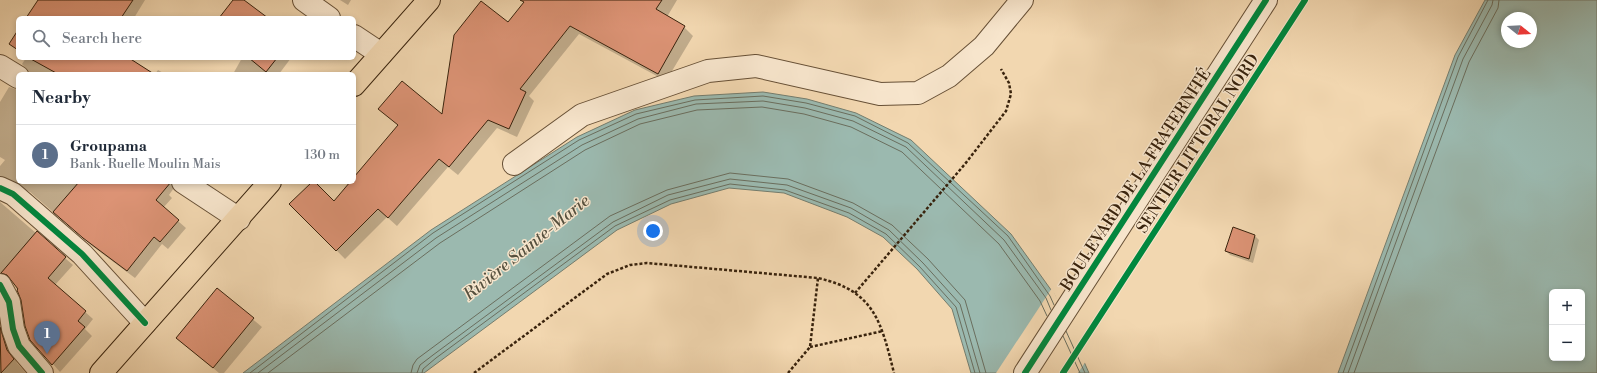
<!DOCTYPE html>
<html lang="en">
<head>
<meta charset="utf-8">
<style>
	:root { --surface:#fff; --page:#f6f6f7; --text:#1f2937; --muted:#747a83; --line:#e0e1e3; --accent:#8f2418 }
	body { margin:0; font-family:"Libre Bodoni",serif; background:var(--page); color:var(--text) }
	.controls { position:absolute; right:12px; bottom:12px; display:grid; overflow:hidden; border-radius:6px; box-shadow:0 2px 6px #0003 }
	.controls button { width:36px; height:36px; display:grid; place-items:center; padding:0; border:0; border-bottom:1px solid var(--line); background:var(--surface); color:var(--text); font:20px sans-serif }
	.compass { position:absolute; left:1501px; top:12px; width:36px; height:36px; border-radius:50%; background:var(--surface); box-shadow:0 2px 6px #0003; rotate:108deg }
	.you { position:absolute; left:653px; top:231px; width:14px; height:14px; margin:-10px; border:3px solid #fff; border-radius:50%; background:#1a73e8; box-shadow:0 0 0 6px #1a73e833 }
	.badge { display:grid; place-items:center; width:26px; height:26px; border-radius:50%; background:var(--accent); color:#fff; font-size:13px; font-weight:700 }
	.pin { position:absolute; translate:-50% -33px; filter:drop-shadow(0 1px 2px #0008) }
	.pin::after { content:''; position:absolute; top:21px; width:14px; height:12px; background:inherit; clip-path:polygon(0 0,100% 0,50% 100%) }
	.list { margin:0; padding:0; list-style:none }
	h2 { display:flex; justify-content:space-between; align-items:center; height:52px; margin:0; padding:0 16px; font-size:17px }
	h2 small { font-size:13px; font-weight:400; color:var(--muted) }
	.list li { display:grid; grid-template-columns:26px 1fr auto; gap:12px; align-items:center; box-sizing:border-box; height:60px; padding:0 16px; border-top:1px solid var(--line) }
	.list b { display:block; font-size:15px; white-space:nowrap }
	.list p { margin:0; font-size:13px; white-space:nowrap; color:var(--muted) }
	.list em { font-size:13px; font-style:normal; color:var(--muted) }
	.icon { flex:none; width:22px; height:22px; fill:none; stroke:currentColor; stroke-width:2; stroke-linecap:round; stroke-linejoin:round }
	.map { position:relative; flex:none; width:1597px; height:373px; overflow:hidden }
	.search { position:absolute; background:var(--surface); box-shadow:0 2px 6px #0003; left:16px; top:16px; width:340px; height:44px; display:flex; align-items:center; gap:10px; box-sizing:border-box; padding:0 14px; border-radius:6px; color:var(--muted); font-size:15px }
	.panel { position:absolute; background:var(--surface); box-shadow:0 2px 6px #0003; left:16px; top:72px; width:340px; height:112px; border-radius:6px }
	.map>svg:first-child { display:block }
	.water { fill:#9bb9af; stroke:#747d6e; fill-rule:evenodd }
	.pier { fill:#f2d7b0 }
	.shadow { fill:#0003 }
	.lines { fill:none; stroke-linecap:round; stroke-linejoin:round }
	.shore { stroke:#6a6e5e; stroke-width:1 }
	.building { fill:#dc9375; stroke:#39230d }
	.minor-casing { stroke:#675036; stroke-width:24 }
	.major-casing { stroke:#39230d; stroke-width:24 }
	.path { stroke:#39230d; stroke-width:2.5; stroke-dasharray:3 2; stroke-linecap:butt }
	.minor { stroke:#f7e5cc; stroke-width:22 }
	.major { stroke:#f2d7b0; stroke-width:22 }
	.cycleway-casing { stroke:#f7e5cc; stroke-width:8 }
	.cycleway { stroke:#00873e; stroke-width:6 }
	.labels { text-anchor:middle; stroke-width:3; stroke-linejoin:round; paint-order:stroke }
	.street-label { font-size:16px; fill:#39230d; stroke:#f7e5cc }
	.water-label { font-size:17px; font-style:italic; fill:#56503e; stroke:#f7e5cc }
</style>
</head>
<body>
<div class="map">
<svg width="1597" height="373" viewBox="0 0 1597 373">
	<rect width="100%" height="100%" fill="#f2d7b0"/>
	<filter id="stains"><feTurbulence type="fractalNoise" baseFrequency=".005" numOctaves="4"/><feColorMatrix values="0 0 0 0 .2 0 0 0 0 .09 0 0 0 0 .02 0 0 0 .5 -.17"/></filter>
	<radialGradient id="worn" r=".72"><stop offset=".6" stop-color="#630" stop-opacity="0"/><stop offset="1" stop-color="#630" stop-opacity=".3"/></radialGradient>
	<!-- water -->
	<path class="water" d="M1485 0H1597V373H1338L1455 55ZM1507 18H1531V42H1507ZM1552 292H1582V358H1552Z
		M763 92 807 99 856 113 911 140 1011 234 1054 294 1089 373H971L952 309 917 269 883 237 847 217 784 193 729 188 671 204 617 230 424 373H243L431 230 577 137 635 110 694 96Z"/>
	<!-- pier -->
	<path class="pier" d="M1052 288 1086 361 1078 373H996Z"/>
	<!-- shadow -->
	<path class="shadow" d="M39 0H145L134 18H27Z
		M340 0H351L348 5Z
		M527 0H677L667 17 684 27 693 36 666 81 579 34 529 96 534 101 517 137 497 128 458 175 448 167 397 226 387 217 345 259 291 204 313 182 334 202 351 182H354V178L399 126 380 109 442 116Z
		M26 58H128L153 74H31L22 64Z
		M242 58H291L279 74H233Z
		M158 70 165 74H155Z
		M9 87 18 90V182H178L169 195 172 198 163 208 186 228 168 249 162 244 135 278 92 246 30 192 13 184 0 186V166L5 160 0 157V102Z
		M0 202 73 265 55 285 93 319 85 329 92 336 60 372 31 339 22 300 13 281 9 280 0 283Z
		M1255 236 1259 240 1253 263 1230 255 1226 251Z
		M217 289 262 327 224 373H219L177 338Z
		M0 305 8 342 17 363 26 373H0Z"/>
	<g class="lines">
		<!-- shore -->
		<path class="shore" d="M1066 331 1085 373
			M1063 336 1080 373
			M250 373 433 233 579 140 636 114 695 100 763 96 806 103 855 116 908 143 1008 236 1050 296 1054 305
			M258 373 436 238 582 145 638 119 696 104 763 101 805 108 853 121 906 147 1004 240 1046 298 1051 310
			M268 373 440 243 585 150 640 124 697 110 762 107 804 114 851 127 902 152 999 244 1040 301 1047 316
			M411 373 413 365 417 359 610 216 667 190 730 173 788 179 853 203 892 225 928 259 965 300 986 373
			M417 373 420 365 433 355 613 222 668 195 730 179 787 185 851 208 889 230 923 263 960 304 980 373
			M422 373 423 369 436 358 615 226 670 200 730 184 785 190 849 213 886 234 920 267 956 307 975 373
			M1343 373 1458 57 1488 0
			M1348 373 1463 59 1492 5 1493 0
			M1354 373 1469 62 1498 8 1499 0"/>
	</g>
	<!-- building -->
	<path class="building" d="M38 0H133L121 18H26Z
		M233 0H244L268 18H219Z
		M520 0H662L656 9 685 26 658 74 570 26 520 89 526 92 509 129 488 120 449 167 439 159 388 218 378 209 336 251 289 204 312 182H315L334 201 350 182H354V177L398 125 378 109 402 81 442 114 454 35 481 1 508 22 524 2Z
		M18 30V50L9 44Z
		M29 58H129L154 74H58Z
		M249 58H277L266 72Z
		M79 182H171L156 200 179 220 160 242 154 237 127 271 83 238 53 212Z
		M1233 227 1255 235 1249 259 1225 251Z
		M37 231 66 257 48 278 86 311 78 321 85 327 52 365 30 340 25 326 21 300 17 290 18 289 7 275 1 273Z
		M217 288 254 318 213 368 176 338Z
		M0 327 7 350 14 359 1 373Z"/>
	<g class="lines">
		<!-- minor casing -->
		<g class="minor-casing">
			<path id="minor" d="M304 0 329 18
				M354 36 381 54
				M0 66 18 77
				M514 164 582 115 708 71 756 66 880 94 918 93 949 76 984 46 1022 0
				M183 182 239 219
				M0 188 13 194 82 254 145 323
				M0 285 9 302 13 329 19 346 42 373
				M1025 373 1266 0"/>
		</g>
		<!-- major casing -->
		<g class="major-casing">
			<path id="major" d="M354 85 429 0
				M101 373 270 182"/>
		</g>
		<!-- path -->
		<path class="path" d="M855 293 965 164 1006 111 1011 94 1009 83 1001 69
			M810 347 883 331
			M474 373 607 274 630 265 647 263 818 278C875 291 881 322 894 373
			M788 373 810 347 818 278"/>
		<!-- minor -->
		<use href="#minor" class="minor"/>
		<!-- major -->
		<use href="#major" class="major"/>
		<!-- cycleway casing -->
		<g class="cycleway-casing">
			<path id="cycleway" d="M0 188 13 194 82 254 145 323
				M0 285 9 302 13 329 19 346 42 373
				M1025 373 1266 0
				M1063 373 1305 0"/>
		</g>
		<!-- cycleway -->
		<use href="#cycleway" class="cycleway"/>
	</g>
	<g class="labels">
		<!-- street labels -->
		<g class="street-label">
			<text transform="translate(1197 143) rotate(-57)" y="6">SENTIER LITTORAL NORD</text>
			<text transform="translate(1135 179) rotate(-57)" y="6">BOULEVARD DE LA FRATERNITÉ</text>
		</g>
		<!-- water labels -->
		<g class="water-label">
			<text transform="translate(526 247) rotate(-39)" y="6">Rivière Sainte-Marie</text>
		</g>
	</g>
	<rect width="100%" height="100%" filter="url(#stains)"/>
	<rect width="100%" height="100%" fill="url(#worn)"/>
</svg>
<div class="controls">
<button>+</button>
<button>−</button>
</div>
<svg class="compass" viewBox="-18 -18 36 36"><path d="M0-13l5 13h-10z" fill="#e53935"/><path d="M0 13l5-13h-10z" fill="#747a83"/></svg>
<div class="you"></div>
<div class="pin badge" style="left:47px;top:354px;background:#5c6f8a">1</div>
<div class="search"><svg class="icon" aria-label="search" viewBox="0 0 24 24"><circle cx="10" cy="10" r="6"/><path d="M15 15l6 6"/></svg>Search here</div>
<section class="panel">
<h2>Nearby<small></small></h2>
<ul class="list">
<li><span class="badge" style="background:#5c6f8a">1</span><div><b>Groupama</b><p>Bank · Ruelle Moulin Mais</p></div><em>130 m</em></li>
</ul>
</section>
</div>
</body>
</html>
